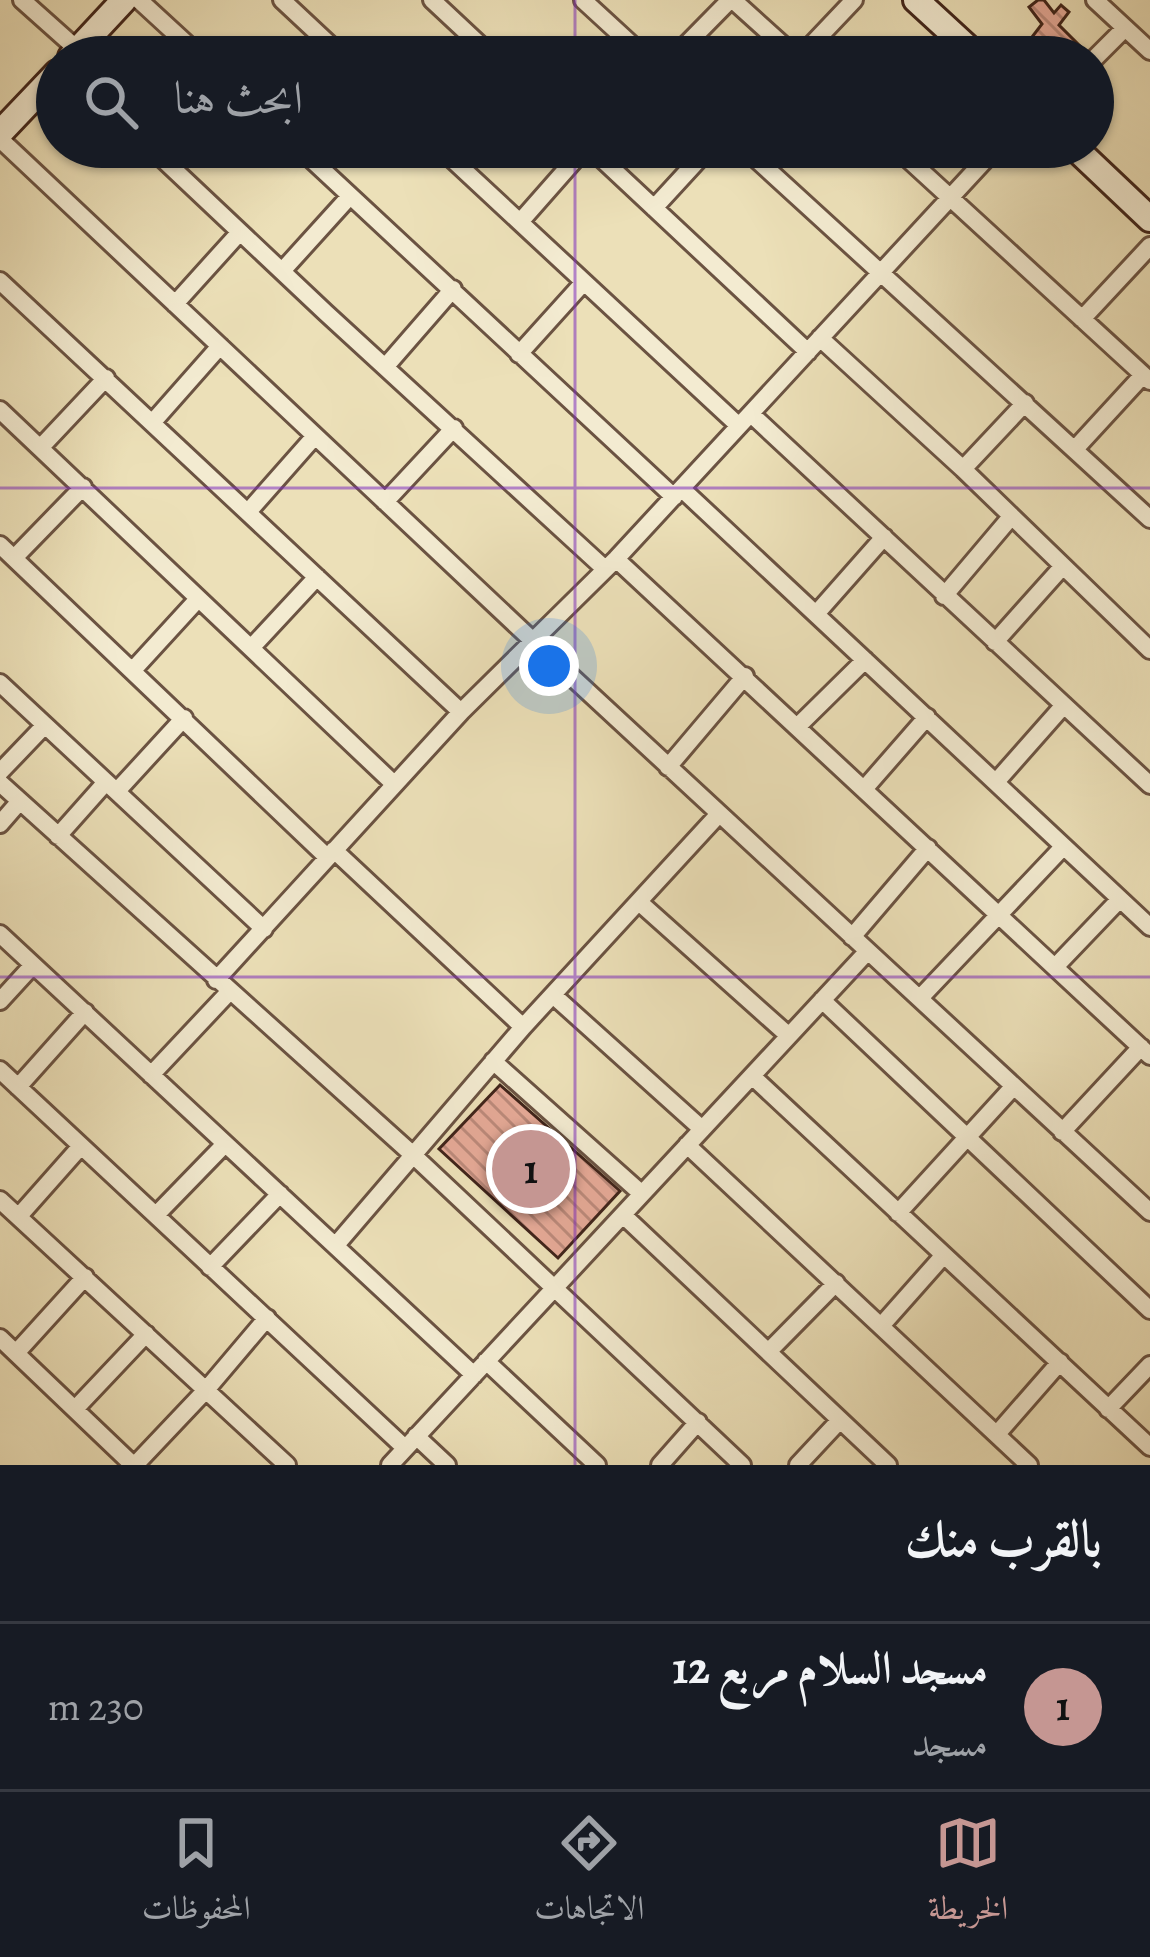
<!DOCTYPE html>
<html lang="ar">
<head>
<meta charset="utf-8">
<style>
	:root { --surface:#171b24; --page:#242831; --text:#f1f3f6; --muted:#9ea1a6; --line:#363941; --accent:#c59692 }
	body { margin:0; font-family:Alegreya,Amiri,serif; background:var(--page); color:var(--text); direction:rtl }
	.you { position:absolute; left:549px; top:666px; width:42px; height:42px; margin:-30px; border:9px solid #fff; border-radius:50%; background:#1a73e8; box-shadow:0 0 0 18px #1a73e833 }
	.badge { display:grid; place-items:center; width:78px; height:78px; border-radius:50%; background:var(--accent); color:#111; font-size:39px; font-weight:700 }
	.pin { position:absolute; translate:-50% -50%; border:6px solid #fff; box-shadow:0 3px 12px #0006 }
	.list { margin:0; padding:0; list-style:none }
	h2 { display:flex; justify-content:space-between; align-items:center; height:156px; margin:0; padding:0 48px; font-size:51px }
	h2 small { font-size:39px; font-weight:400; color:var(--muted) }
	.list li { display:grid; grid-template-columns:78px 1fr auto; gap:36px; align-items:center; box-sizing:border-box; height:168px; padding:0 48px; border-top:3px solid var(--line) }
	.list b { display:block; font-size:45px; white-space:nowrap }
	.list p { margin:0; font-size:39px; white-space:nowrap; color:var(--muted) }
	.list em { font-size:39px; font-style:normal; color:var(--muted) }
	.icon { flex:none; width:66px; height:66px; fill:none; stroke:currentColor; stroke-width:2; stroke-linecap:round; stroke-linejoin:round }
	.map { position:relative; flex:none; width:1150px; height:1465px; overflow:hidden; direction:ltr }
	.search { position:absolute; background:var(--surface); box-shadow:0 3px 9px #0004; left:36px; right:36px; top:36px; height:132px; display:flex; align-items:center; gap:30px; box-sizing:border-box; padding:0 42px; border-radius:66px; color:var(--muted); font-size:45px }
	.sheet { height:324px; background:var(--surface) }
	nav { display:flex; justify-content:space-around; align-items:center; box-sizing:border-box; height:168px; border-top:3px solid var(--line); background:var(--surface); font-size:33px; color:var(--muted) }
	nav a { display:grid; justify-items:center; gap:6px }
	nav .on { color:var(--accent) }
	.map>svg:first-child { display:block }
	.building { fill:url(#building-back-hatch); stroke:#40241a; stroke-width:3 }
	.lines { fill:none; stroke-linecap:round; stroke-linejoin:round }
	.street-casing { stroke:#6b5342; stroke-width:22 }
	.secondary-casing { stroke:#40241a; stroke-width:30 }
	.street { stroke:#f3ebd1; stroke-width:16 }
	.secondary { stroke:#f3ebd1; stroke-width:24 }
	.grid { fill:none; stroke:#7b2cbf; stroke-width:3; stroke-opacity:0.55 }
</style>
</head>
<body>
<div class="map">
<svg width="1150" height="1465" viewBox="0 0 1150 1465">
	<defs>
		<pattern id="building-back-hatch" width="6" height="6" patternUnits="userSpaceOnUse" patternTransform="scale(3)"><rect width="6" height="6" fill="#e6aa98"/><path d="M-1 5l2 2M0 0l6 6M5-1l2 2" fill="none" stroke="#bc8a7b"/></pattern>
	</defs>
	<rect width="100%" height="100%" fill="#ece0b8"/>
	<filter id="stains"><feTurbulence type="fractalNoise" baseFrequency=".00167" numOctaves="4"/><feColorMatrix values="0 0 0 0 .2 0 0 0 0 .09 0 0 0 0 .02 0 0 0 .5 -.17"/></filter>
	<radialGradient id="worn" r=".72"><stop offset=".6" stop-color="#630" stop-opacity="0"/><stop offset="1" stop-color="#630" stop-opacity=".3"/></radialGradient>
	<!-- building -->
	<path class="building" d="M1038 0H1044L1054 13 1061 5 1069 12 1059 25 1082 48 1073 57H1045L1050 52 1032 37 1042 24 1029 7Z
		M500 1085 620 1191 558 1258 439 1149Z"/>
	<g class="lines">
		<!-- street casing -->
		<g class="street-casing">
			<path id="street" d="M22 0 78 50
				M139 0 201 57
				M282 0 343 57
				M432 0 493 57
				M583 0 645 57
				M733 0 796 57
				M1095 0 1150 51
				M674 57 730 0
				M800 57 854 0
				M1093 60 1125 28
				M0 139 532 640 1150 1212
				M150 147 326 313 605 569
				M298 147 674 497
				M439 147 739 426
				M589 147 808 352
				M743 147 1150 519
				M895 147 1150 381
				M654 208 710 147
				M520 222 586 147
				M283 270 350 196
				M0 281 461 712
				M175 304 240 232
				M1082 319 1150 246
				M820 338 963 469 1150 650
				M519 354 584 282
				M386 366 453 289
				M0 410 394 784
				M751 414 1150 785
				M152 423 220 346
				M41 447 106 378
				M1075 449 1143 375
				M963 469 1025 403
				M682 489 1150 927
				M385 502 454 428
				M248 512 315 436
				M0 545 327 857
				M14 558 83 487
				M616 559 1150 1056
				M944 596 1010 518
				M816 614 884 537
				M995 642 1063 566
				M251 648 317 577
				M133 670 198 599
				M0 683 264 929
				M798 726 865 660
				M668 767 745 676
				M0 772 45 725
				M996 782 1064 705
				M0 783 412 1154 742 1465
				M865 788 927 717
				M117 791 184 718
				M0 824 20 801
				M58 836 106 782
				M334 850 523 1027
				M639 902 789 1036
				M0 934 474 1375
				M852 937 928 848
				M1055 967 1120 899
				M216 980 461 712 616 559 997 147
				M553 995 702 1129
				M920 998 1063 847
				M822 1000 1150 1310
				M0 1001 33 965
				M493 1061 642 1194
				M0 1070 405 1448
				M151 1075 230 991
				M752 1076 1150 1447
				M18 1087 85 1012
				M1062 1132 1141 1047
				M687 1145 1029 1465
				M0 1200 287 1465
				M898 1213 1014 1086
				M156 1215 224 1145
				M623 1215 888 1465
				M19 1216 81 1146
				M336 1245 523 1027 719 814
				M210 1267 280 1194
				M881 1326 943 1256
				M0 1338 133 1465
				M769 1351 836 1283
				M16 1353 85 1277
				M486 1361 597 1465
				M76 1408 146 1334
				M1108 1409 1150 1365
				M997 1434 1060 1362
				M416 1436 447 1465
				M135 1465 206 1390 267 1318
				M390 1465 867 952
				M660 1465 698 1422
				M798 1465 840 1420"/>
		</g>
		<!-- secondary casing -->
		<g class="secondary-casing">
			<path id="secondary" d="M916 0 978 57
				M71 57 124 0
				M0 133 57 73
				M1074 147 1150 219"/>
		</g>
		<!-- street -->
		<use href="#street" class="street"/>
		<!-- secondary -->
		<use href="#secondary" class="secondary"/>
	</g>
	<!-- grid -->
	<path class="grid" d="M575 0V57M575 147V1465M0 488H1150M0 977H1150"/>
	<rect width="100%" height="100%" filter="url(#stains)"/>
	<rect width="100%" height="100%" fill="url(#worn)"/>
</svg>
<div class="you"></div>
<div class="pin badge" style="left:531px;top:1169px">1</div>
<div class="search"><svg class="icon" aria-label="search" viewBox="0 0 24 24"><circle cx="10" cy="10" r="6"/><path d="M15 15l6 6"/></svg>ابحث هنا</div>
</div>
<section class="sheet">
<h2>بالقرب منك<small></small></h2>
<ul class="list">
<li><span class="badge">1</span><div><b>مسجد السلام مربع 12</b><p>مسجد</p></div><em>230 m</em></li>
</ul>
</section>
<nav>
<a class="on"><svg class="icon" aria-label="map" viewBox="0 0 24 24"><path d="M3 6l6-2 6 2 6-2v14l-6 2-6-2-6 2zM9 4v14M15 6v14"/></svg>الخريطة</a>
<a><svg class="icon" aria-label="directions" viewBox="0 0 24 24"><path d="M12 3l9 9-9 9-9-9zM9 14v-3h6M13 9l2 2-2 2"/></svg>الاتجاهات</a>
<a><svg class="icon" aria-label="saved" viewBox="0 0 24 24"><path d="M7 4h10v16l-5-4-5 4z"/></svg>المحفوظات</a>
</nav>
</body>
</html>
